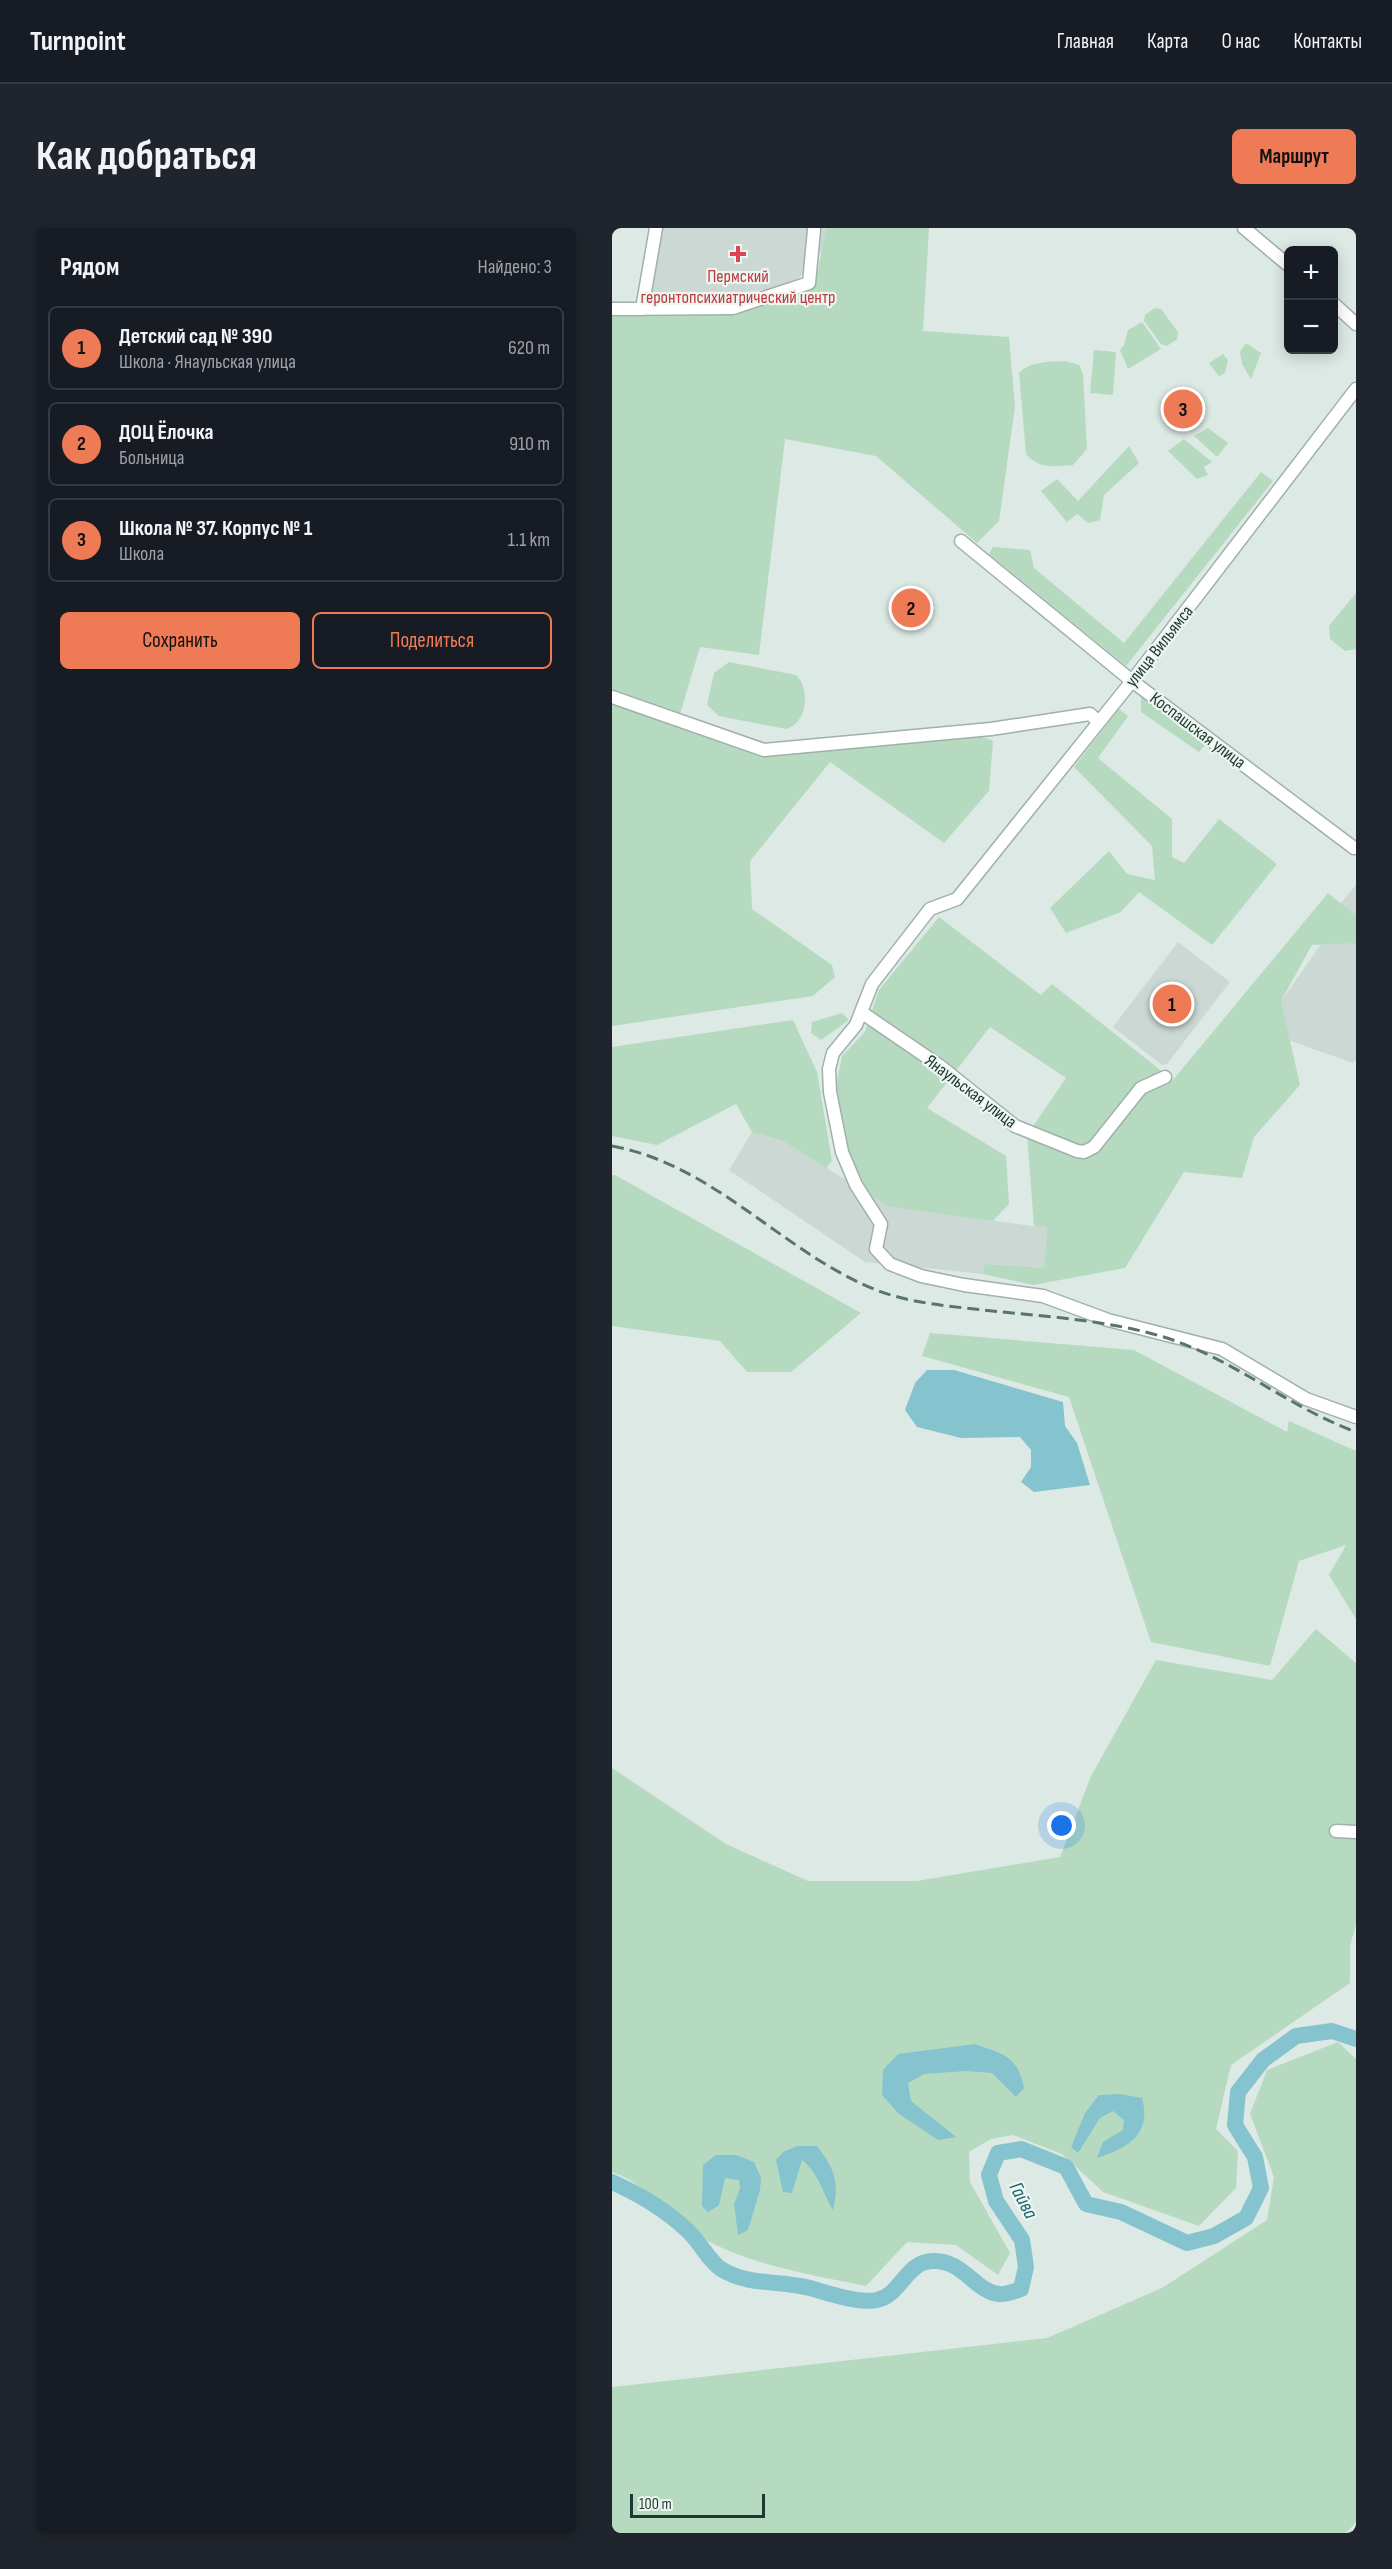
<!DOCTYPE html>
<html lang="ru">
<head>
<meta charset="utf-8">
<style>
	:root { --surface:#171b24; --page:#20242c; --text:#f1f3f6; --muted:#9ea1a6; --line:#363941; --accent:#ee7b56 }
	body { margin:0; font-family:"Sofia Sans Condensed",sans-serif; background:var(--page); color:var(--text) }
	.controls { position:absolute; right:18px; top:18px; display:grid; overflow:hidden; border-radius:9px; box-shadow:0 3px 15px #0003 }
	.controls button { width:54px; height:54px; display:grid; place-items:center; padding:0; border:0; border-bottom:2px solid var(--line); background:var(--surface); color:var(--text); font:30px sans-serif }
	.scale { position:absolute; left:18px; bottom:15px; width:135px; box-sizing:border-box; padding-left:6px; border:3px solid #1f3831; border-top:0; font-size:16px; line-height:21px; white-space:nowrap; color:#1f3831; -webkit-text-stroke:4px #edf6f1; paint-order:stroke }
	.you { position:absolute; left:450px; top:1598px; width:21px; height:21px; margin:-15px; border:4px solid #fff; border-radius:50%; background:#1a73e8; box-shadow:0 0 0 9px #1a73e833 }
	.badge { display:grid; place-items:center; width:39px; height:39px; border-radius:50%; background:var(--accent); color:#111; font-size:20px; font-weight:700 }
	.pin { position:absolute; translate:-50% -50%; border:3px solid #fff; box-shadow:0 2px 6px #0006 }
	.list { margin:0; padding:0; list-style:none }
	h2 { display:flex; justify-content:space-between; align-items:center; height:78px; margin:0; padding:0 24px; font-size:26px }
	h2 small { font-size:20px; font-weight:400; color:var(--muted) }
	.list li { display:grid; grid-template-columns:39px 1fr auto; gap:18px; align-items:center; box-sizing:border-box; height:84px; margin:0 12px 12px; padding:0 12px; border:2px solid var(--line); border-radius:9px }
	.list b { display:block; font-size:22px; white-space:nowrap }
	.list p { margin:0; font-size:20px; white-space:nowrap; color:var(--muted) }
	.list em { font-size:20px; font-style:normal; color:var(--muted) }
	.actions { display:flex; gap:12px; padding:18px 24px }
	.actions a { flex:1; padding:14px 0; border:2px solid var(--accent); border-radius:9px; text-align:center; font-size:21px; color:var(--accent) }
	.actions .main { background:var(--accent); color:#111 }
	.map { position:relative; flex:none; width:744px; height:2305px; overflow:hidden; border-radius:9px }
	header { display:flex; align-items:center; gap:36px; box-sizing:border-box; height:84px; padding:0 30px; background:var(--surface); border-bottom:2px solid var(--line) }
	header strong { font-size:28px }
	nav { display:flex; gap:33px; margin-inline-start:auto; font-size:21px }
	.intro { display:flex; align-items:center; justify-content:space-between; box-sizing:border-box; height:144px; padding:0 36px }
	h1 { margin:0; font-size:42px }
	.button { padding:15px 27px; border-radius:9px; background:var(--accent); color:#111; font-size:21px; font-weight:700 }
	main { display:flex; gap:36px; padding:0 36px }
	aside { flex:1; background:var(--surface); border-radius:9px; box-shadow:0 3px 15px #0003 }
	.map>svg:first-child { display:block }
	.built { fill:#ccd8d3 }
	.green { fill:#b6dac0 }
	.water { fill:#85c3ce }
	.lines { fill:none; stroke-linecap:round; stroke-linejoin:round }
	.river { stroke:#85c3ce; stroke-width:16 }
	.minor-casing { stroke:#a0b0ab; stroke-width:15 }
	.minor { stroke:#fff; stroke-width:12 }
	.rail { stroke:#59746d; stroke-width:3; stroke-dasharray:12 6; stroke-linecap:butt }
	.health-dot { fill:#e0444e; stroke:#edf6f1; stroke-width:2 }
	.labels { text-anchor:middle; stroke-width:4.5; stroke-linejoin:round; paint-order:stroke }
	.health-label { font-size:18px; fill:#be3a42; stroke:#edf6f1 }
	.street-label { font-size:18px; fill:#1f3831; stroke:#edf6f1 }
	.water-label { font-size:20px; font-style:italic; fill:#1c6371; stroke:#edf6f1 }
</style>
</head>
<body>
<header>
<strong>Turnpoint</strong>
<nav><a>Главная</a><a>Карта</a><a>О нас</a><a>Контакты</a></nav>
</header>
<div class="intro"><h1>Как добраться</h1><a class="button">Маршрут</a></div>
<main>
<aside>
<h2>Рядом<small>Найдено: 3</small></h2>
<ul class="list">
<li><span class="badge">1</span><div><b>Детский сад № 390</b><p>Школа · Янаульская улица</p></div><em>620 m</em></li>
<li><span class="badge">2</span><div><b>ДОЦ Ёлочка</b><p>Больница</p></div><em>910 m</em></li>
<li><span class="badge">3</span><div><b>Школа № 37. Корпус № 1</b><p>Школа</p></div><em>1.1 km</em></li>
</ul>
<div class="actions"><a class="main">Сохранить</a><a>Поделиться</a></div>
</aside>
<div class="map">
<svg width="744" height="2305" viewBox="0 0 744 2305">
	<rect width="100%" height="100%" fill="#dde9e4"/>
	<!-- built -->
	<path class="built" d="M48 0H229L185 52 153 62 37 74Z
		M744 657V831L741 835 676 812 669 773 713 711 729 675Z
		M566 714 618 754 555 836 550 837 501 799Z
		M140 904 171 913 278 979 435 1000 432 1040 374 1036 371 1046 253 1034 117 942Z"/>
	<!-- green -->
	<path class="green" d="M214 0H317L311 103 397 109 403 179 387 293 365 315 264 228 173 211 147 427 88 419 65 496 149 527 360 505 381 513 377 563 332 615 218 534 138 633 140 681 220 737 223 749 201 768 0 798V88L124 86 204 52Z
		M543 80 549 81 566 104 565 111 555 118 549 116 532 93 533 87Z
		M530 94 549 121 516 141 508 122 512 117 516 102Z
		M634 115 649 125 639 151 630 136 628 124Z
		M482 122 504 124 501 167 478 165Z
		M611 126 616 132 613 145 607 148 597 135Z
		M453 133 467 137 471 146 475 221 461 237C442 238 428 242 414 226L407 145C419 133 436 134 453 133Z
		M596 200 616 215 605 229 582 208Z
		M572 211 600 234 592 239 596 247 585 251 556 223Z
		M517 218 527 235 492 267 488 292 476 295 465 286 455 294 429 263 445 251 466 273Z
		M649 244 661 253 514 438 377 326 381 319 418 322 422 340 512 415Z
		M744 365V421L733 423 718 411 717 398Z
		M117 434 184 447C199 461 195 496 174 501L107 488 95 477 102 445Z
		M529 468 594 516 587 524 529 484Z
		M507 481 516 488 486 530 560 591V629L572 635 607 591 665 636 600 717 527 664 509 684 454 705 438 680 497 623 515 646 543 652 540 618 462 539Z
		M716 665 742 686 744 684V715L700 717 669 773 688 857 642 909 630 950 572 944 513 1040 421 1057 371 1046 373 1036 432 1040 435 1000 422 998 415 907 454 850 378 799 315 880 394 928 397 976 381 993 278 979 253 964 234 925 223 863 230 828 253 804 267 762 327 689 429 767 440 756 561 852Z
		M230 785 237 792 209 812 199 805 200 794Z
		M181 792 205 844 220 933 214 940 171 913 140 904 124 876 45 917 0 908V819Z
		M0 947H3L249 1085 179 1144H135L108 1113 0 1098Z
		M318 1105 522 1122 675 1204 677 1193 744 1223V1391L717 1347 734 1317 687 1333 658 1438 539 1414 457 1169 310 1128Z
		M704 1401 744 1435V1696L738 1718V1755L619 1837 604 1901 626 1923 624 1960 587 1998 491 1964 450 1926 401 1907 379 1911 357 1924 358 1954 398 2025 386 2047 344 2017 295 2014 254 2058C199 2047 142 2038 92 2011 58 1993 37 1956 0 1944V1540L114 1616 196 1653H305L448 1629 479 1548 544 1432 660 1452Z
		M726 1814 744 1831V2294L734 2305H0V2159L435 2110 550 2060 655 1992 662 1949 638 1886 655 1842Z"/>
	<!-- water -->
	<path class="water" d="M315 1142H342L451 1174 453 1198 465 1215 478 1257 422 1264 409 1254 419 1239V1222L408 1209 349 1210 305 1199 293 1182 303 1155Z
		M363 1816C391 1826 406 1828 412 1860L404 1869 380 1845 354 1843 312 1846 296 1855 299 1873 344 1909 326 1912 287 1886 270 1867 271 1842 286 1826Z
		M508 1866 530 1870C540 1906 516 1920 485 1930L491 1914 511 1902 512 1892 501 1883 488 1890 466 1925 459 1919 473 1885 487 1867Z
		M185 1918H205C222 1940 228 1954 221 1982 210 1964 207 1945 190 1932L180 1965 171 1964 164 1932 171 1924Z
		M104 1927H124L142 1934 149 1950 148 1962 136 2002 126 2007 122 1976 128 1960 127 1952 113 1950 107 1977 96 1984 90 1978 91 1937Z"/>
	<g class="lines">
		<!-- river -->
		<path class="river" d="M0 1954C29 1967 53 1981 76 2003 88 2014 96 2032 109 2041 136 2058 168 2052 198 2060 216 2065 247 2076 265 2072 288 2068 294 2034 320 2033 351 2031 363 2064 387 2066 394 2067 403 2063 409 2061L414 2039 410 2012 384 1973 377 1947 386 1925 409 1921 454 1939 474 1976 509 1984 575 2015 602 2008 634 1990 649 1960 643 1929 623 1897 626 1864 651 1832 684 1808 720 1803 744 1811"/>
		<!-- minor casing -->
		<g class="minor-casing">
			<path id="minor" d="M632 0 676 37
				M722 76 744 96
				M0 81 121 80 197 55 202 2
				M30 81 44 0
				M744 161 520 453 345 671 318 681 260 756 244 797 221 825 217 841 218 864 230 924 244 957 269 996 264 1021 278 1036 309 1048 352 1057 431 1068 496 1092 610 1121 694 1171 744 1189
				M349 313 520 453 742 620
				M0 469 152 522 379 501 478 486 487 494
				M249 784 328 838 403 898 465 923 472 924 482 919 529 860 553 849
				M724 1603 744 1604"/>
		</g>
		<!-- minor -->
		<use href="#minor" class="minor"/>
		<!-- rail -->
		<path class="rail" d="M0 918C103 937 170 1024 264 1062 298 1075 335 1078 371 1082 427 1088 485 1091 541 1106 615 1125 673 1178 744 1204"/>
	</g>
	<!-- markers -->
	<path class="health-dot" d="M123 17h6v6h6v6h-6v6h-6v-6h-6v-6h6z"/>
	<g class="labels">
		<!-- health labels -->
		<g class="health-label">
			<text x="126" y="54">Пермский<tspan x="126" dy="21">геронтопсихиатрический центр</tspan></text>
		</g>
		<!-- street labels -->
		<g class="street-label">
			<text transform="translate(547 418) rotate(-52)" y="6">улица Вильямса</text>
			<text transform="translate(586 502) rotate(37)" y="6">Коспашская улица</text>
			<text transform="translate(359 863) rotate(37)" y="6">Янаульская улица</text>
		</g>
		<!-- water labels -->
		<g class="water-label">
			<text transform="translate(412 1972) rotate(62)" y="7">Гайва</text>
		</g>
	</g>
</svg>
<div class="controls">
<button>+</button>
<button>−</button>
</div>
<div class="scale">100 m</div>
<div class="you"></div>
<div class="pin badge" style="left:560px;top:776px">1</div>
<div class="pin badge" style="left:299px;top:380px">2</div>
<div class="pin badge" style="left:571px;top:181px">3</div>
</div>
</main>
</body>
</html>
